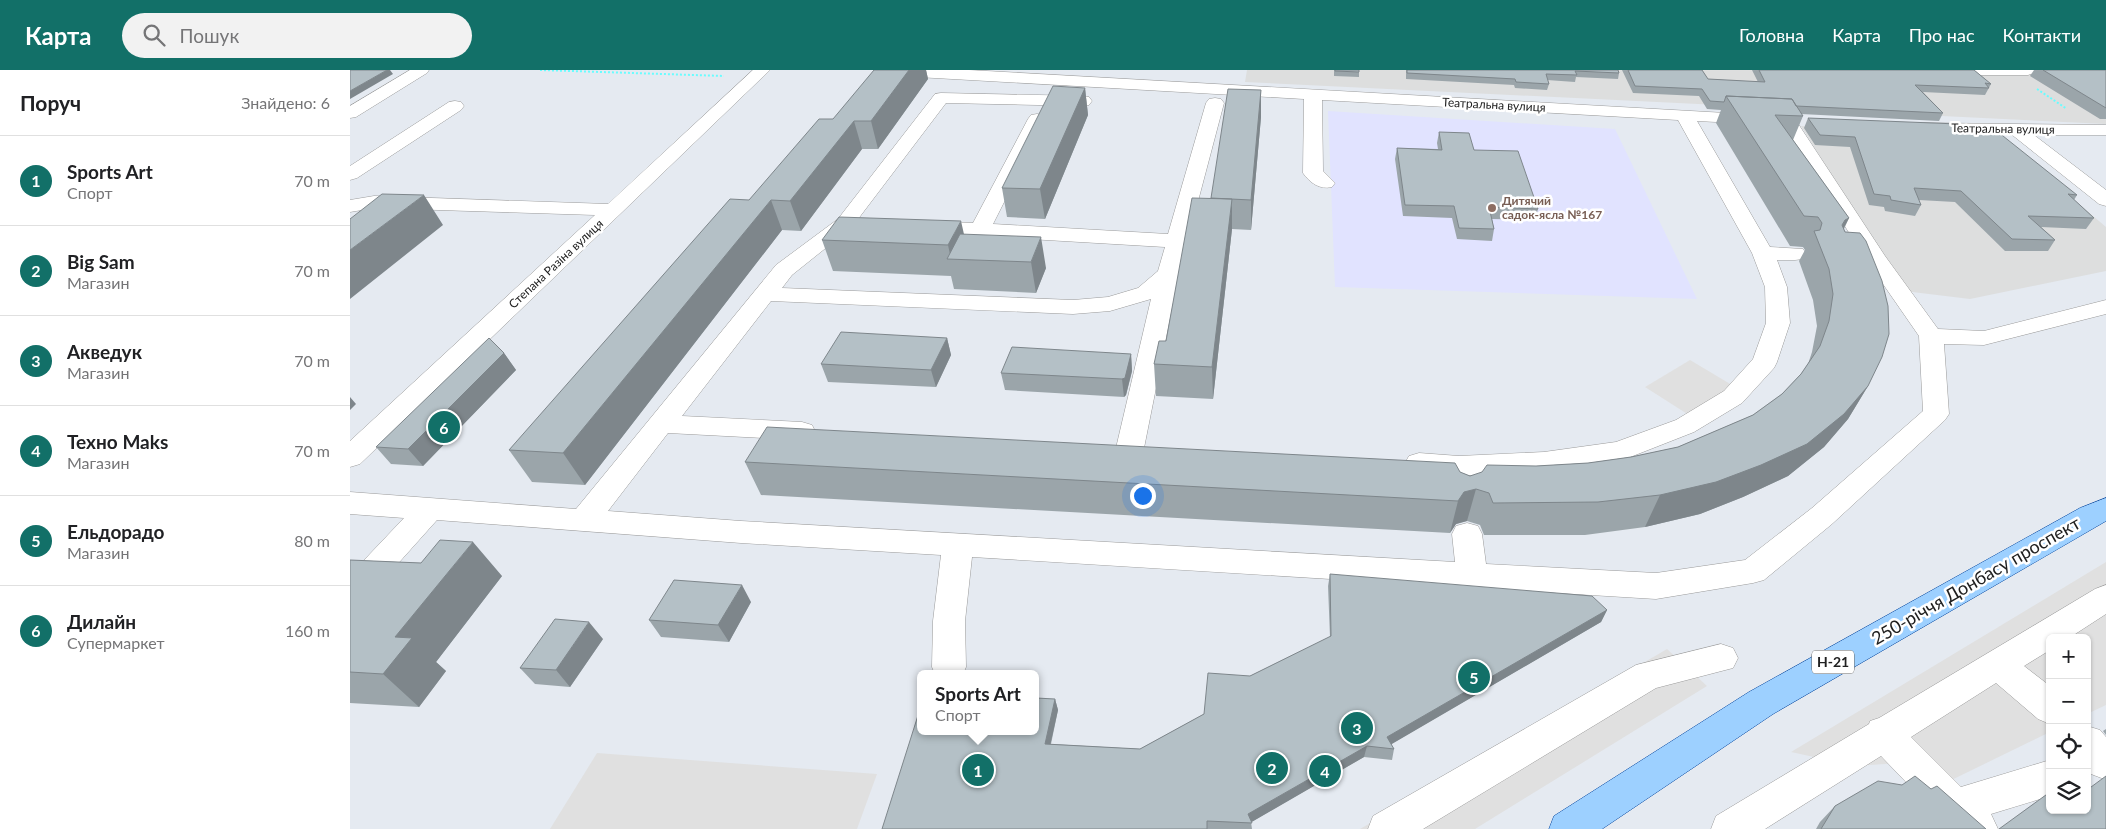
<!DOCTYPE html>
<html lang="uk">
<head>
<meta charset="utf-8">
<style>
	:root { --surface:#fff; --page:#f2f2f2; --text:#202124; --muted:#757577; --line:#e0e0e0; --accent:#127068 }
	body { margin:0; font-family:Lato,sans-serif; background:var(--page); color:var(--text) }
	.controls { position:absolute; right:15px; bottom:15px; display:grid; overflow:hidden; border-radius:8px; box-shadow:0 1px 4px #0004 }
	.controls button { width:45px; height:45px; display:grid; place-items:center; padding:0; border:0; border-bottom:1px solid var(--line); background:var(--surface); color:var(--text); font:25px sans-serif }
	.you { position:absolute; left:792px; top:425px; width:18px; height:18px; margin:-12px; border:4px solid #fff; border-radius:50%; background:#1a73e8; box-shadow:0 0 0 8px #1a73e833 }
	.badge { display:grid; place-items:center; width:32px; height:32px; border-radius:50%; background:var(--accent); color:#fff; font-size:16px; font-weight:700 }
	.pin { position:absolute; translate:-50% -50%; border:2px solid #fff; box-shadow:0 1px 5px #0006 }
	.popup { position:absolute; left:567px; top:600px; width:122px; height:65px; box-sizing:border-box; display:grid; place-content:center; border-radius:8px; background:var(--surface); filter:drop-shadow(0 1px 4px #0005); font-size:16px; white-space:nowrap; color:var(--muted) }
	.popup b { font-size:19px; color:var(--text) }
	.popup::after { content:''; position:absolute; left:50%; top:100%; margin-left:-10px; border:10px solid transparent; border-top-color:var(--surface) }
	.list { margin:0; padding:0; list-style:none }
	h2 { display:flex; justify-content:space-between; align-items:center; height:65px; margin:0; padding:0 20px; font-size:21px }
	h2 small { font-size:16px; font-weight:400; color:var(--muted) }
	.list li { display:grid; grid-template-columns:32px 1fr auto; gap:15px; align-items:center; box-sizing:border-box; height:90px; padding:0 20px; border-top:1px solid var(--line) }
	.list b { display:block; font-size:19px; white-space:nowrap }
	.list p { margin:0; font-size:16px; white-space:nowrap; color:var(--muted) }
	.list em { font-size:16px; font-style:normal; color:var(--muted) }
	.icon { flex:none; width:28px; height:28px; fill:none; stroke:currentColor; stroke-width:2; stroke-linecap:round; stroke-linejoin:round }
	.map { position:relative; flex:none; width:1756px; height:759px; overflow:hidden }
	header { display:flex; align-items:center; gap:30px; box-sizing:border-box; height:70px; padding:0 25px; background:var(--accent); color:#fff }
	header strong { font-size:24px }
	nav { display:flex; gap:28px; margin-inline-start:auto; font-size:18px }
	.search { width:350px; height:45px; background:var(--page); display:flex; align-items:center; gap:12px; box-sizing:border-box; padding:0 18px; border-radius:28px; color:var(--muted); font-size:19px }
	main { display:flex }
	aside { flex:1; background:var(--surface) }
	.map>svg:first-child { display:block }
	.residential { fill:#dddede }
	.education { fill:#e1e3ff }
	.parking { fill:#e0e0e0 }
	.lines { fill:none; stroke-linecap:round; stroke-linejoin:round }
	.minor-casing { stroke:#9a9a9a; stroke-width:1 }
	.major-casing { stroke:#00429c; stroke-width:1 }
	.path { stroke:#69fdff; stroke-width:2; stroke-dasharray:2 2; stroke-linecap:butt }
	.minor { fill:#fff; fill-rule:evenodd }
	.major { fill:#9dd0ff; fill-rule:evenodd }
	.wall { fill:#9ba5aa }
	.shaded-wall { fill:#7e868b }
	.building { fill:#b4c0c6; stroke:#7e868b }
	.education-dot { fill:#8d6e63; stroke:#fff; stroke-width:2 }
	.labels { text-anchor:middle; stroke-width:5; stroke-linejoin:round; paint-order:stroke }
	.far-street-label { font-size:12px; fill:#202020; stroke:#fff }
	.far-education-label { font-size:12px; font-weight:bold; fill:#785e54; stroke:#fff; text-anchor:start }
	.shield { fill:#fff; stroke:#636363; stroke-width:1 }
	.shield-label { font-size:14px; font-weight:bold; fill:#202020 }
	.near-street-label { font-size:18px; fill:#202020; stroke:#fff }
</style>
</head>
<body>
<header>
<strong>Карта</strong>
<div class="search"><svg class="icon" aria-label="search" viewBox="0 0 24 24"><circle cx="10" cy="10" r="6"/><path d="M15 15l6 6"/></svg>Пошук</div>
<nav><a>Головна</a><a>Карта</a><a>Про нас</a><a>Контакти</a></nav>
</header>
<main>
<aside>
<h2>Поруч<small>Знайдено: 6</small></h2>
<ul class="list">
<li><span class="badge">1</span><div><b>Sports Art</b><p>Спорт</p></div><em>70 m</em></li>
<li><span class="badge">2</span><div><b>Big Sam</b><p>Магазин</p></div><em>70 m</em></li>
<li><span class="badge">3</span><div><b>Акведук</b><p>Магазин</p></div><em>70 m</em></li>
<li><span class="badge">4</span><div><b>Техно Maks</b><p>Магазин</p></div><em>70 m</em></li>
<li><span class="badge">5</span><div><b>Ельдорадо</b><p>Магазин</p></div><em>80 m</em></li>
<li><span class="badge">6</span><div><b>Дилайн</b><p>Супермаркет</p></div><em>160 m</em></li>
</ul>
</aside>
<div class="map">
<svg width="1756" height="759" viewBox="0 0 1756 759">
	<rect width="100%" height="100%" fill="#e5eaf1"/>
	<!-- residential -->
	<path class="residential" d="M897 0H1756V54L895 12Z
		M1451 56 1654 70 1756 157V201L1620 229 1554 221Z"/>
	<!-- education -->
	<path class="education" d="M978 41 1265 59 1347 229 985 217Z"/>
	<!-- parking -->
	<path class="parking" d="M1340 290 1387 318 1342 347 1295 317Z
		M1756 492V635L1737 644V568H1700V662L1581 720 1550 693 1505 696 1441 682Z
		M1317 579 1357 616 1125 759H1010Z
		M247 683 527 704 507 759H200Z"/>
	<g class="lines">
		<!-- minor casing -->
		<g class="minor-casing">
			<path id="minor" d="M60 0H79L77 3 6 47 0 48V36Z
				M403 0H420L10 394 0 397V371L245 145 24 138 0 142V130L24 126 258 134Z
				M524 0H619L1411 45 1414 49 1411 53 1405 54 1347 51 1420 177 1453 179 1456 184 1453 189 1445 190H1427L1437 217 1440 253 1427 292 1424 298 1392 333 1344 362 1270 391 1194 402 1109 406 1069 403 1059 400 1055 393 1059 386 1069 383 1109 386 1194 382 1266 372 1326 350 1374 321 1403 289 1416 253 1415 217 1402 183 1328 50 972 30 973 101 985 113 982 117C970 120 960 113 953 103L954 29 532 5 526 3Z
				M1572 0H1686L1684 3 1678 5H1580L1574 3Z
				M591 23 733 26 739 27 742 31 739 35 733 36 596 33 502 157 442 205 432 218 723 230 758 227 788 218 808 201 815 177 577 163 570 161 567 157 570 153 577 151 623 153 678 49 681 45 687 44 693 45 696 49 643 154 818 164 856 33 859 29 865 28 871 29 874 33 829 203 794 378 790 385 780 388 770 385 766 378 801 229 760 241 723 244 421 231 332 346 452 352 462 355 465 361 462 367 452 370 318 363 258 441 391 451 1105 492 1102 464 1106 456 1117 453 1128 456 1132 464 1136 494 1306 503 1395 490 1462 438 1573 341 1569 266 1515 188 1428 50 1431 46 1437 45 1443 46 1535 186 1588 259 1634 261 1756 230V244L1634 275 1594 274 1599 344 1595 350 1482 454 1414 510 1403 513 1306 529 622 487 615 551 616 597 613 604H585L582 597 583 551 591 485 391 473 87 450 11 535 0 539V505L54 448 0 444V422L226 439 426 195 488 149 585 24Z
				M105 31 111 32 114 36 111 40 7 108 0 110V96L99 32Z
				M1575 53 1756 55V65H1684L1756 120V136L1749 134 1661 64 1569 62 1566 58 1569 54Z
				M1756 515V544L1719 568H1700V580L1674 596 1700 616V654L1688 649 1646 613 1561 667 1611 717 1700 690V726L1641 744 1648 759H1601L1531 686 1415 759H1361L1366 746 1519 654 1520 651 1529 648 1745 519Z
				M1371 574 1383 578 1388 588 1383 598 1306 618 1073 759H1018L1023 746 1286 595Z
				M1737 656 1750 660 1756 667V708L1754 709 1741 704 1737 700Z"/>
		</g>
		<!-- major casing -->
		<g class="major-casing">
			<path id="major" d="M1756 428V451L1423 644 1252 759H1199L1204 746 1399 622 1730 438Z"/>
		</g>
		<!-- path -->
		<path class="path" d="M190 0 374 6
			M1687 19 1717 39"/>
		<!-- minor -->
		<use href="#minor" class="minor"/>
		<!-- major -->
		<use href="#major" class="major"/>
	</g>
	<!-- wall -->
	<path class="wall" d="M559 0H576L578 9 528 79H512L451 161 432 160 235 415 182 412 159 380 399 130 483 49Z
		M984 0H1009V7L984 6Z
		M1056 0H1268L1269 3 1268 9 1226 7 1225 12 1197 10 1199 14 1197 20 1165 18 1164 15 1056 9Z
		M1272 0H1352L1358 9 1408 12 1402 0H1624L1641 14 1635 25 1573 22 1593 43 1589 51 1451 44 1453 46 1443 70 1499 148 1494 159 1518 316 1498 349 1474 377 1438 406 1393 427 1350 444 1295 457 1235 465H1134L1130 455 1117 451 1106 454 1100 463 411 425 395 392 1110 402 1120 406 1186 396 1238 393 1281 387 1328 377 1403 345 1432 324 1451 304 1458 294 1462 282 1467 256 1463 230 1449 191 1455 180 1453 177 1440 176 1366 53 1371 40 1357 39 1349 26 1283 23Z
		M1684 0H1756V49H1750L1680 6Z
		M735 18 738 45 695 149 657 147 652 118Z
		M911 20V47L901 160 882 159 863 329 806 326 804 294 816 271 861 129Z
		M1458 48 1612 59 1621 62 1727 125 1724 130 1744 148 1736 159 1691 157 1705 170 1698 181H1655L1605 132 1569 130 1571 135 1565 146 1535 141 1534 137 1519 135 1500 77 1465 75 1454 58Z
		M1089 62 1124 80 1188 139 1185 150 1142 149 1144 159 1142 171 1107 169 1102 148 1053 146 1045 89 1047 78 1088 79 1087 73Z
		M614 164 696 198 686 223 604 219 601 206 483 201 472 170Z
		M597 268 601 285 586 317 478 312 471 294Z
		M154 283 166 300 73 396 41 394 26 377Z
		M781 284 782 301 776 325 774 327 655 320 651 303Z
		M0 490 71 493 152 506 86 592 96 601 69 637 0 633Z
		M980 504 1257 540 1251 552 1041 674 1044 679 1042 690 1014 687 901 752 902 759H532L705 629 708 640 701 674 790 679 854 644 900 606 980 567 978 516Z
		M401 532 379 572 311 567 299 550Z
		M253 569 220 617 185 614 170 598Z
		M1756 659V665L1753 661Z
		M1552 715 1581 719 1636 759H1466L1470 752 1485 736Z"/>
	<!-- shaded-wall -->
	<path class="shaded-wall" d="M37 0H40L43 4 0 29V21Z
		M559 0H576L578 9 528 79 521 51Z
		M735 18 738 45 695 149 690 119Z
		M911 20V47L901 160V130Z
		M504 51 512 79 451 161 440 131Z
		M74 125 93 155 0 229V180Z
		M882 129V159L863 329 862 297Z
		M421 130 432 160 235 415 213 383Z
		M1499 148 1483 178 1476 185 1495 150Z
		M611 151 618 182 601 189 598 175Z
		M691 167 696 198 686 223 681 192Z
		M597 268 601 285 586 317 581 300Z
		M154 283 166 300 73 396 58 379Z
		M781 284 782 301 776 325 774 327 772 309Z
		M1518 316 1498 349 1474 377 1438 406 1393 427 1350 444 1295 457 1310 425Z
		M0 327 6 334 0 340Z
		M1126 419 1117 451 1106 454 1100 463 1108 431 1114 422Z
		M123 472 152 506 86 592 96 601 69 637 33 604 45 567Z
		M392 515 401 532 379 572 368 555Z
		M1257 540 1251 552 1035 678 1037 667Z
		M239 552 253 569 220 617 206 600Z
		M705 629 708 640 698 685 695 674Z
		M1017 676 1014 687 900 753 898 744Z"/>
	<!-- building -->
	<path class="building" d="M0 0H37L0 21Z
		M524 0H559L521 51H504L440 131 421 130 213 383 159 380 380 129 399 130 469 49H483Z
		M985 0H1009V2L985 1Z
		M1057 0H1268L1269 3 1225 1 1227 5 1196 4 1199 14 1166 12 1165 9 1057 3Z
		M1278 0H1352L1358 9 1415 12 1409 0H1624L1641 14 1635 13 1639 18 1565 15 1593 43 1446 36 1442 29 1376 26 1374 32 1360 31 1352 19 1285 16Z
		M1693 0H1756V38Z
		M703 16 735 18 690 119 652 118Z
		M878 19 911 20 901 130 861 128Z
		M1376 26 1442 29 1453 46 1425 45 1499 148 1495 150 1492 155 1495 162 1510 163 1516 171 1532 211 1538 236 1539 264 1532 287 1518 316 1494 344 1457 374 1411 395 1366 412 1310 425 1248 432 1143 433 1139 423 1126 419 1114 422 1108 431 395 392 417 357 1105 393 1110 402 1120 406 1132 402 1137 395 1186 396 1238 393 1281 387 1328 377 1403 345 1432 324 1451 304 1470 276 1479 251 1483 224 1479 199 1464 161 1470 160 1472 153 1468 147 1454 146Z
		M1458 48 1608 54 1612 59H1618L1621 62H1648L1727 125 1718 124 1744 148 1678 146 1705 170 1662 169 1611 121 1564 118 1571 135 1541 130 1540 126 1524 124 1505 67 1470 65Z
		M1089 62 1119 63 1124 80 1168 81 1188 139 1139 137 1144 159 1109 158 1104 136 1055 135 1047 78 1092 80Z
		M32 124 74 125 0 180V149Z
		M842 128 882 129 862 297 804 294 809 271H816Z
		M489 147 611 151 598 175 472 170Z
		M610 164 691 167 681 192 597 189Z
		M491 262 597 268 581 300 471 294Z
		M139 268 154 283 58 379 26 377Z
		M662 277 781 284 775 308 772 309 651 303Z
		M90 470 123 472 45 567 62 568 33 604 0 602V490L71 493Z
		M980 504 1242 526 1257 540 1037 667 1044 679 1017 676 898 744 902 753 857 751V759H532L570 639V661H686V628L705 629 695 674 790 679 854 644 858 603 900 606 981 566Z
		M324 510 392 515 368 555 299 550Z
		M205 549 239 552 206 600 170 598Z
		M1565 706 1581 719 1587 716 1636 759H1471L1485 736 1528 711 1552 715Z
		M1756 706V759H1649L1700 722V740H1737V720Z"/>
	<!-- markers -->
	<circle class="education-dot" cx="1142" cy="138" r="5"/>
	<g class="labels">
		<!-- far-street labels -->
		<g class="far-street-label">
			<text transform="translate(1144 35) rotate(3)" y="4">Театральна вулиця</text>
			<text transform="translate(1653 59) rotate(1)" y="4">Театральна вулиця</text>
			<text transform="translate(206 194) rotate(-43)" y="4">Степана Разіна вулиця</text>
		</g>
		<!-- far-education labels -->
		<g class="far-education-label">
			<text x="1152" y="135">Дитячий<tspan x="1152" dy="14">садок-ясла №167</tspan></text>
		</g>
		<!-- shield labels -->
		<rect class="shield" x="1462" y="580.5" width="42" height="23" rx="4"/>
		<g class="shield-label">
			<text x="1483" y="597">Н-21</text>
		</g>
		<!-- near-street labels -->
		<g class="near-street-label">
			<text transform="translate(1626 511) rotate(-30)" y="6">250-річчя Донбасу проспект</text>
		</g>
	</g>
</svg>
<div class="controls">
<button>+</button>
<button>−</button>
<button><svg class="icon" aria-label="locate" viewBox="0 0 24 24"><circle cx="12" cy="12" r="6"/><path d="M12 2v4M12 18v4M2 12h4M18 12h4"/></svg></button>
<button><svg class="icon" aria-label="layers" viewBox="0 0 24 24"><path d="M12 4l9 5-9 5-9-5zM3 14l9 5 9-5"/></svg></button>
</div>
<div class="you"></div>
<div class="pin badge" style="left:628px;top:700px">1</div>
<div class="popup"><b>Sports Art</b>Спорт</div>
<div class="pin badge" style="left:922px;top:698px">2</div>
<div class="pin badge" style="left:1007px;top:658px">3</div>
<div class="pin badge" style="left:975px;top:701px">4</div>
<div class="pin badge" style="left:1124px;top:607px">5</div>
<div class="pin badge" style="left:94px;top:357px">6</div>
</div>
</main>
</body>
</html>
